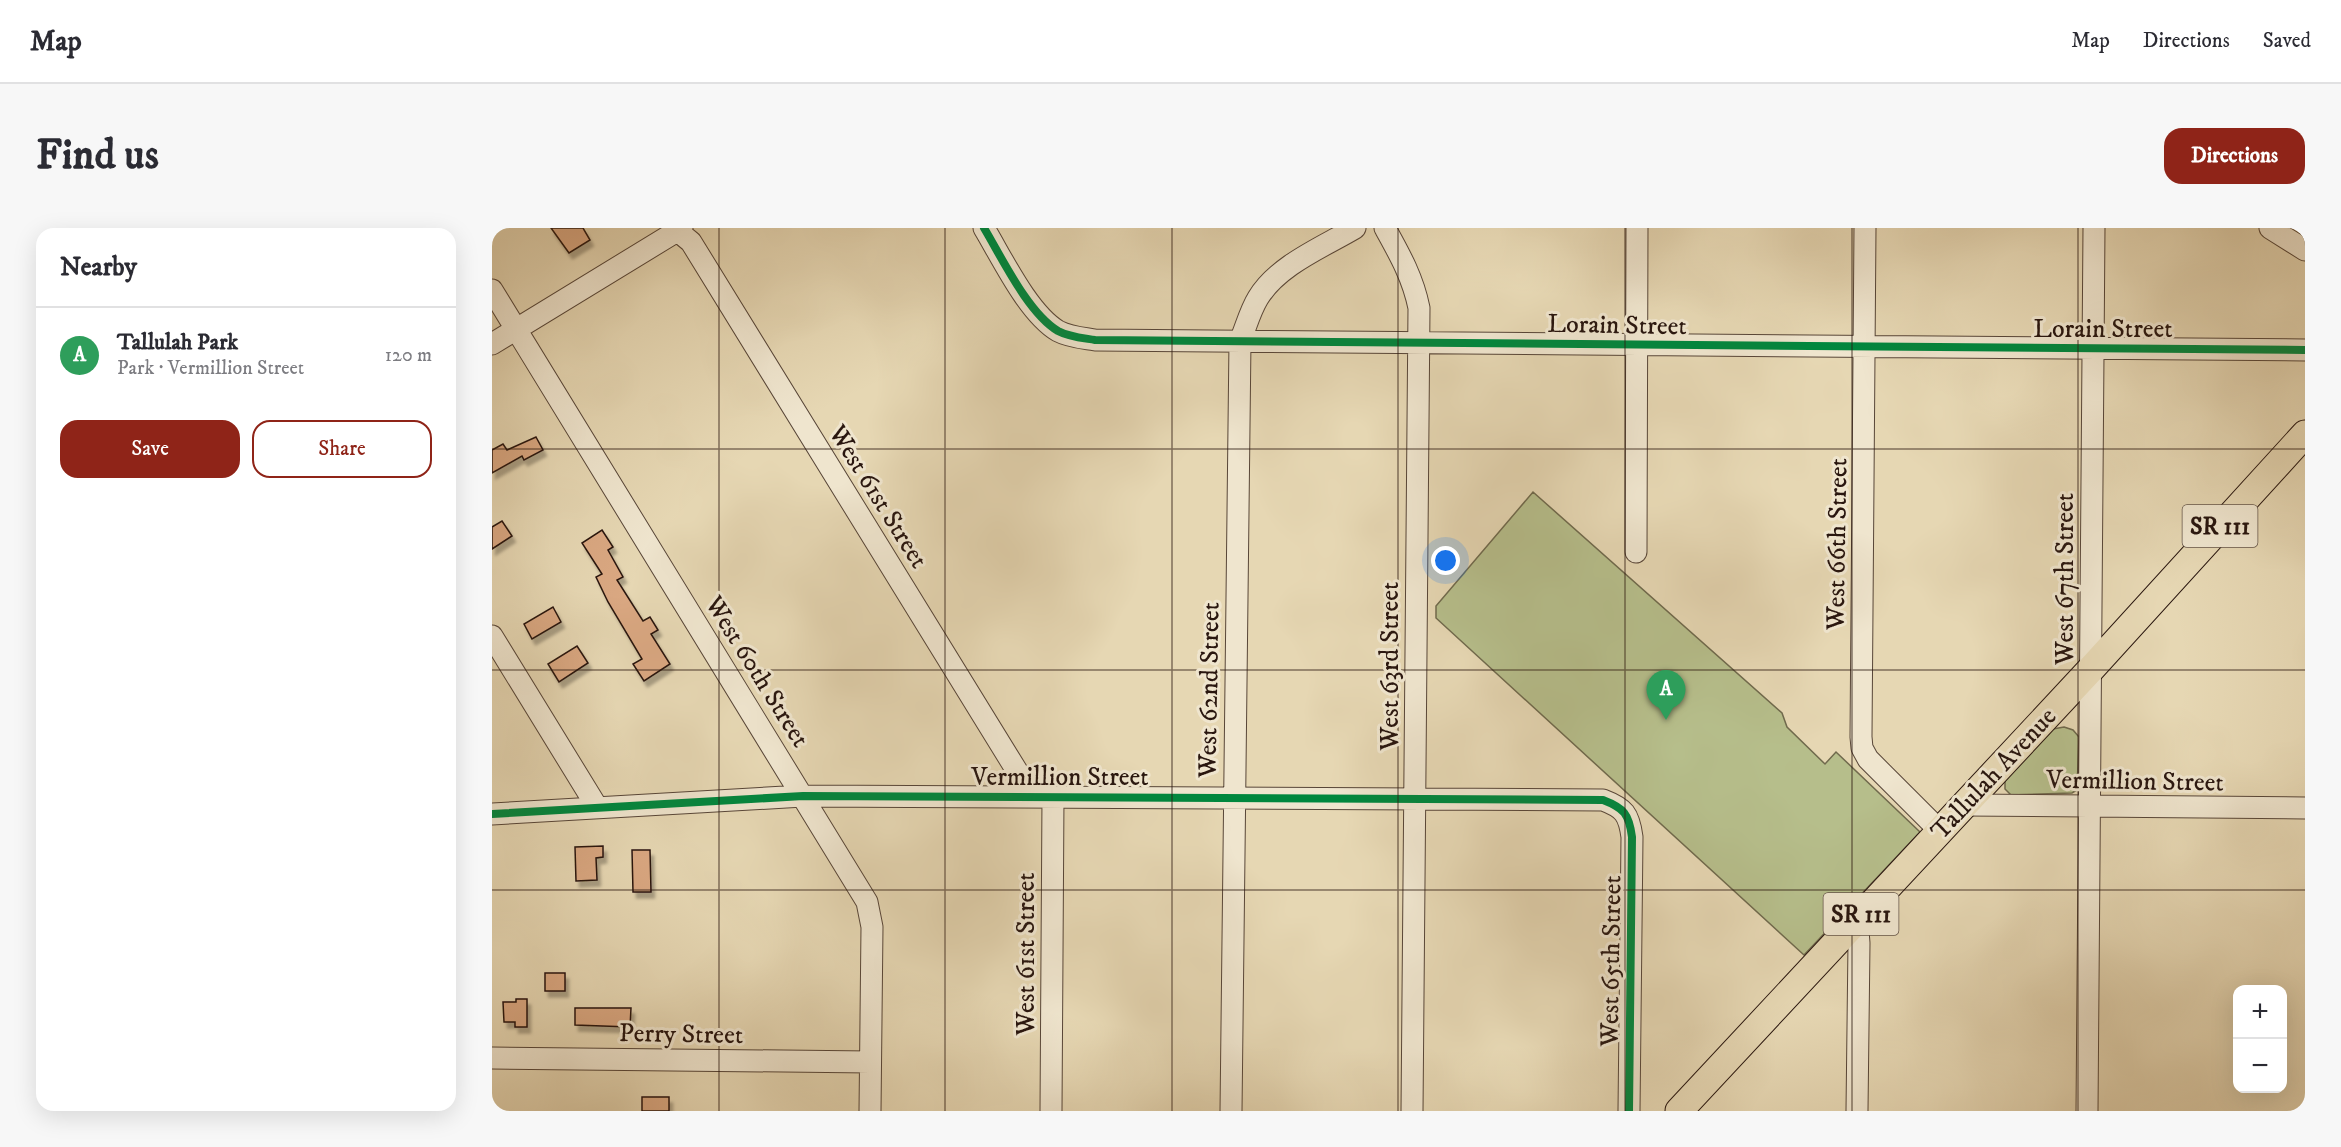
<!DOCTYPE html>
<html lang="en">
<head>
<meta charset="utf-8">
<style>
	:root { --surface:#fff; --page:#f7f7f7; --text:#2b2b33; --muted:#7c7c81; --line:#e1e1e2; --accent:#8f2418 }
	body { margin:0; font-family:"IM FELL DW Pica",serif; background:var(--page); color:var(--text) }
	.controls { position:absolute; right:18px; bottom:18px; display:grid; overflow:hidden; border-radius:12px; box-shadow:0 6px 24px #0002 }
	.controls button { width:54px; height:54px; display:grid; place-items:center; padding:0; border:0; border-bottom:2px solid var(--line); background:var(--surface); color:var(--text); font:30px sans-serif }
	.you { position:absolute; left:954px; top:333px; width:21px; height:21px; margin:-15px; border:4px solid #fff; border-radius:50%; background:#1a73e8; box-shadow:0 0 0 9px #1a73e833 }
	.badge { display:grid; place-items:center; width:39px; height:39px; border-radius:50%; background:var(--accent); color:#fff; font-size:20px; font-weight:700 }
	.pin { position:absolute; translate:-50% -50px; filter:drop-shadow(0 2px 3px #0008) }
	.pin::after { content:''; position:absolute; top:32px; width:21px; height:18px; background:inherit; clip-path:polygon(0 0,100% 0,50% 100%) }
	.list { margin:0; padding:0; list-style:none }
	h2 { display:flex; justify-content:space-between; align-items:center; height:78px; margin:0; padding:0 24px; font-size:26px }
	h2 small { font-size:20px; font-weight:400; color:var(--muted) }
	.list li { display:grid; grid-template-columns:39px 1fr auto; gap:18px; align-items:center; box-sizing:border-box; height:96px; padding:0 24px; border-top:2px solid var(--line) }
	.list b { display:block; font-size:22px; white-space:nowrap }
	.list p { margin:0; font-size:20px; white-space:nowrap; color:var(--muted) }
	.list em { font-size:20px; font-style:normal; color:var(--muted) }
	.actions { display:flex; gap:12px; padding:18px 24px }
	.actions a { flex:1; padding:14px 0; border:2px solid var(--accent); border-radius:18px; text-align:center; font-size:21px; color:var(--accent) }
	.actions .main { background:var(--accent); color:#fff }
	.map { position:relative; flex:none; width:1813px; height:883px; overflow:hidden; border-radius:18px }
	header { display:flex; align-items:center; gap:36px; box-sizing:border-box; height:84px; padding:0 30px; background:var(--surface); border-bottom:2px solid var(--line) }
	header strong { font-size:28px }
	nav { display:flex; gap:33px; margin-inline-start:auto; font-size:21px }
	.intro { display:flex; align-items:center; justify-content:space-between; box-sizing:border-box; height:144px; padding:0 36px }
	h1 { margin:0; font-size:42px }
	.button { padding:15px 27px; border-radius:18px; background:var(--accent); color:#fff; font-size:21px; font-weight:700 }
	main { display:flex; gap:36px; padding:0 36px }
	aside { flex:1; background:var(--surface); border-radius:18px; box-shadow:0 6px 24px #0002 }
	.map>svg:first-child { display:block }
	.green { fill:#b6be8b; stroke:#706a4d; stroke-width:1.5 }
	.building { fill:#daa882; stroke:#29160f; stroke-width:1.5; filter:url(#shadow) }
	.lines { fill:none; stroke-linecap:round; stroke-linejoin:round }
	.minor-casing { stroke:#584638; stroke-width:23 }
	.major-casing { stroke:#29160f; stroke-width:29 }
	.minor { stroke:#efe5ce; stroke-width:21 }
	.major { stroke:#e6d7b3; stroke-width:27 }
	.cycleway-casing { stroke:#efe5ce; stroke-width:11 }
	.cycleway { stroke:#00873e; stroke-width:8 }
	.grid { fill:none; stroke:#29160f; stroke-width:1.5; stroke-opacity:0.55 }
	.labels { text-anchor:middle; stroke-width:6; stroke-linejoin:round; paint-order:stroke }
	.shield { fill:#efe5ce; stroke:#645448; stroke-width:1.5 }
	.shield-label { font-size:24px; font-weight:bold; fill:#29160f }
	.street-label { font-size:26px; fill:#29160f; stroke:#efe5ce }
</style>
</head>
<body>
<header>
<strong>Map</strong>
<nav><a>Map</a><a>Directions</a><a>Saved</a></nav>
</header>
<div class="intro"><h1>Find us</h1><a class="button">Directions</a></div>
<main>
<aside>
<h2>Nearby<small></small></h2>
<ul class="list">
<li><span class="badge" style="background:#2e9e5b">A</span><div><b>Tallulah Park</b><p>Park · Vermillion Street</p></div><em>120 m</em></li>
</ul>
<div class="actions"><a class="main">Save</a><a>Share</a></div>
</aside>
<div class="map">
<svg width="1813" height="883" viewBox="0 0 1813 883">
	<defs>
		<filter id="shadow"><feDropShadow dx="3.5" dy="6" stdDeviation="1.5" flood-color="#0004"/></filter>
	</defs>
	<rect width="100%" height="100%" fill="#e6d7b3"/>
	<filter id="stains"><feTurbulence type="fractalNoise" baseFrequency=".00333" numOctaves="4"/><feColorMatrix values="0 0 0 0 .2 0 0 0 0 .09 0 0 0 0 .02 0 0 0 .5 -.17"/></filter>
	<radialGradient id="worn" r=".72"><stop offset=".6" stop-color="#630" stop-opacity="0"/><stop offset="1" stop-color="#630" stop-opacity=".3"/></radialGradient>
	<!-- green -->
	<path class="green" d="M1041 264 1290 485 1295 499 1333 536 1344 524 1428 604 1312 727 944 390V378Z
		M1572 499 1581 502 1587 509 1585 562 1580 565 1519 567 1513 561V551L1561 501Z"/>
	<!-- building -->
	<path class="building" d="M59 0H91L98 12 77 25Z
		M44 209 51 222 32 232 30 228 0 245V222L11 216 15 222Z
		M10 293 20 308 0 321V299Z
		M110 302 121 319 116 322 131 349 125 352 151 393 158 389 166 402 159 406 178 436 152 453 141 436 150 431 116 374 104 349 110 346 90 315Z
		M61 379 69 394 40 411 32 396Z
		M85 418 96 435 67 454 56 436Z
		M111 618V629L104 630 105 652 84 653 83 619Z
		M140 622H158L159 664H141Z
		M53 745H73V763H53Z
		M24 771H35V799H23V794H12L11 774H24Z
		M83 780H139L138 799 83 797Z
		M150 869H177V883H150Z"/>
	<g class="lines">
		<!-- minor casing -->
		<g class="minor-casing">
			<path id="minor" d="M182 0 199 14 541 569
				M492 0C510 30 536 85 566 103 577 109 591 110 603 112L1813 122
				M893 0C908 27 921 50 927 80L920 883
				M1373 0 1369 509 1370 520 1376 531 1447 602
				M1778 0 1813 22
				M0 62 375 674 380 699 378 883
				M0 116 190 0
				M1144 324 1145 0
				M0 408 105 579
				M1472 577 1813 580
				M0 586 311 568 1111 572C1132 580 1137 586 1140 609L1137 883
				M0 830 378 834
				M559 883 561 569
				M739 883 748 113C754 99 758 83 766 70 786 37 831 19 863 0
				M1365 883 1367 715 1365 691
				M1595 883 1602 0"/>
		</g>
		<!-- major casing -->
		<g class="major-casing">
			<path id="major" d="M1187 883 1599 441 1813 206"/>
		</g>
		<!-- minor -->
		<use href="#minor" class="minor"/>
		<!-- major -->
		<use href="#major" class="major"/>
		<!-- cycleway casing -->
		<g class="cycleway-casing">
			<path id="cycleway" d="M492 0C510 30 536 85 566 103 577 109 591 110 603 112L1813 122
				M0 586 311 568 1111 572C1132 580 1137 586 1140 609L1137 883"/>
		</g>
		<!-- cycleway -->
		<use href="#cycleway" class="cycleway"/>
	</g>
	<!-- grid -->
	<path class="grid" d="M227 0V883M453 0V883M680 0V883M906 0V883M1133 0V883M1360 0V883M1586 0V883M0 221H1813M0 442H1813M0 662H1813"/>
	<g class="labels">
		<!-- shield labels -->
		<g class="shield">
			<rect x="1690.5" y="277" width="75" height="42" rx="4.5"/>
			<rect x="1331.5" y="665" width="75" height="42" rx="4.5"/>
		</g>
		<g class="shield-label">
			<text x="1728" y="306">SR 111</text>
			<text x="1369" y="694">SR 111</text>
		</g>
		<!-- street labels -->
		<g class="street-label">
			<text transform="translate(1125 96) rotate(1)" y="9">Lorain Street</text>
			<text x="1611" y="109">Lorain Street</text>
			<text transform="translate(387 268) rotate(58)" y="9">West 61st Street</text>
			<text transform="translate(1344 316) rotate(-89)" y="9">West 66th Street</text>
			<text transform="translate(1572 351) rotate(-90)" y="9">West 67th Street</text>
			<text transform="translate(897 438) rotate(-90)" y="9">West 63rd Street</text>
			<text transform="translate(266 443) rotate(58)" y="9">West 60th Street</text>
			<text transform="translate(716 462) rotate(-89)" y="9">West 62nd Street</text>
			<text transform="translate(1501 545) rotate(-47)" y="9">Tallulah Avenue</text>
			<text x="568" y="557">Vermillion Street</text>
			<text transform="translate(1643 552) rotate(1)" y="9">Vermillion Street</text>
			<text transform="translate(533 726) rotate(-90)" y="9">West 61st Street</text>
			<text transform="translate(1118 733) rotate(-89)" y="9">West 65th Street</text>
			<text transform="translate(189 805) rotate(1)" y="9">Perry Street</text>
		</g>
	</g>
	<rect width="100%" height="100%" filter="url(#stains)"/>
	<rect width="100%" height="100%" fill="url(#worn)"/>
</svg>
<div class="controls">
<button>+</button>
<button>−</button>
</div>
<div class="you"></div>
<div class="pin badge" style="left:1174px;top:492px;background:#2e9e5b">A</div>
</div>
</main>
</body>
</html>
